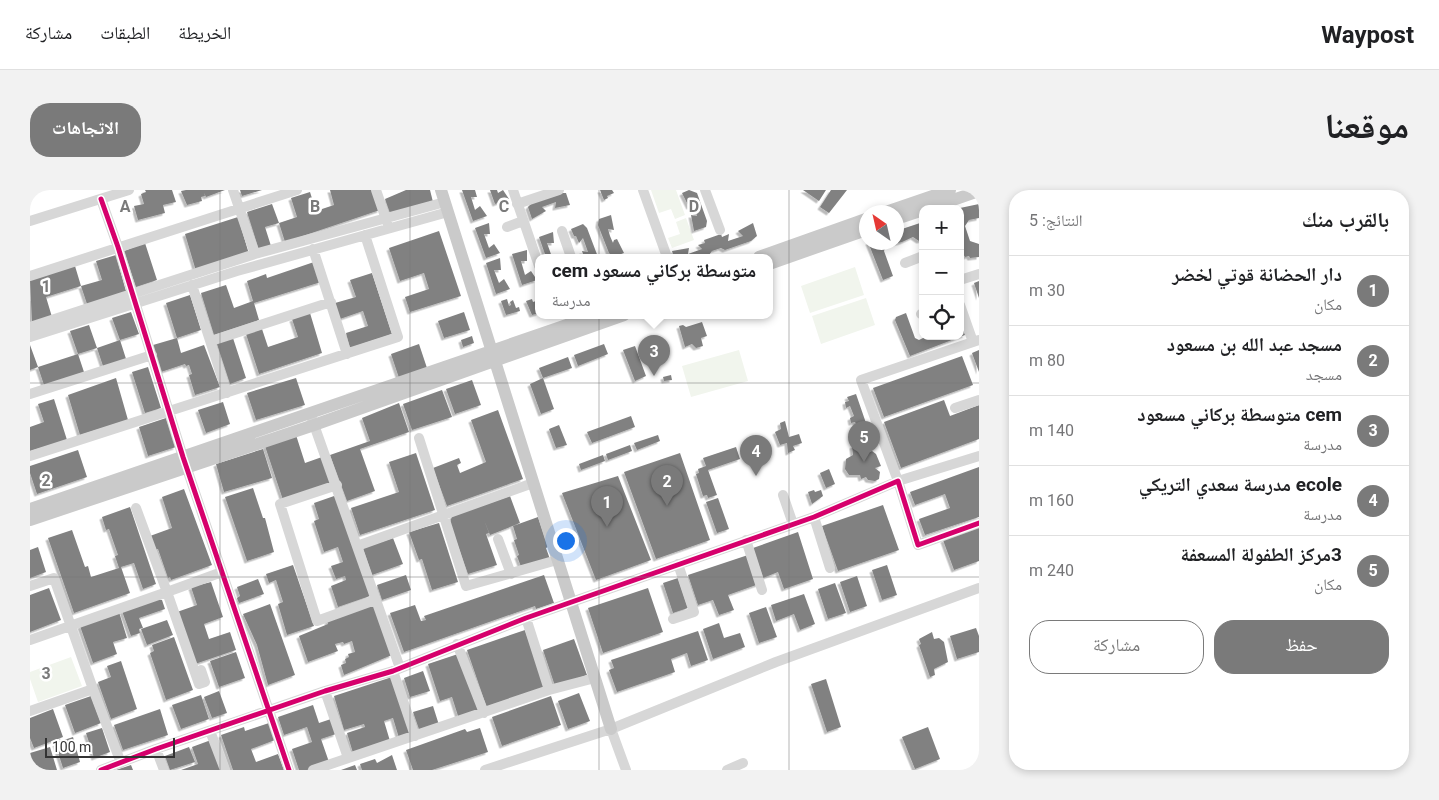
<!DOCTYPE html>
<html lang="ar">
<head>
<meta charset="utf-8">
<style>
	:root { --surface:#fff; --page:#f2f2f2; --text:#202124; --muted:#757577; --line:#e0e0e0; --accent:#7a7a7a }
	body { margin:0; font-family:Roboto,"Noto Naskh Arabic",sans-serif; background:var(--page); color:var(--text); direction:rtl }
	.controls { position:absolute; right:15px; top:15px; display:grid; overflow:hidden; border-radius:10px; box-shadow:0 2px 8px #0003 }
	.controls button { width:45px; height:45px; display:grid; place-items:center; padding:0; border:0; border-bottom:1px solid var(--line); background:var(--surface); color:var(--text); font:25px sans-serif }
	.compass { position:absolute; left:829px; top:15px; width:45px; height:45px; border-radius:50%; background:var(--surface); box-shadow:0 2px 8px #0003; rotate:326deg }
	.scale { position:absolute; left:15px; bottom:12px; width:130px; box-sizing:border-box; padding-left:5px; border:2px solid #333; border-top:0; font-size:14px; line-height:18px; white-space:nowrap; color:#333; -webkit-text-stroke:4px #fff; paint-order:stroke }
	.you { position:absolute; left:535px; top:350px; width:18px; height:18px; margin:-12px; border:4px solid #fff; border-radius:50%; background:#1a73e8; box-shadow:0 0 0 8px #1a73e833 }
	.badge { display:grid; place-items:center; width:32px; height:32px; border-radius:50%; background:var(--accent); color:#fff; font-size:16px; font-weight:700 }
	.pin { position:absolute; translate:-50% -41px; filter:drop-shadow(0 1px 2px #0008) }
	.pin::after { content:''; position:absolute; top:26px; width:18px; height:15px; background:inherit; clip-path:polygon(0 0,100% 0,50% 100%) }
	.popup { position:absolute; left:505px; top:64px; width:238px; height:65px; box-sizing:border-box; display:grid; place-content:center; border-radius:10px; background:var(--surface); filter:drop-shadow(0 1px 4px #0005); font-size:16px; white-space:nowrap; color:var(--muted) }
	.popup b { font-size:19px; color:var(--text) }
	.popup::after { content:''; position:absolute; left:50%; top:100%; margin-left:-10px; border:10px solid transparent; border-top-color:var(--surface) }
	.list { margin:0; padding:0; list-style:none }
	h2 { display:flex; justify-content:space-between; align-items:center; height:65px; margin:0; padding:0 20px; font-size:21px }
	h2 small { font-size:16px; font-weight:400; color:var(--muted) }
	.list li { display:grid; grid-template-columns:32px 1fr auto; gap:15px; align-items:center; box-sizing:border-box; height:70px; padding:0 20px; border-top:1px solid var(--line) }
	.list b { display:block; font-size:19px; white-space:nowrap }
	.list p { margin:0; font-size:16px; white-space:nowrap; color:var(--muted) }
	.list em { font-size:16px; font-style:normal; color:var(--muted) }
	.actions { display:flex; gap:10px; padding:15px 20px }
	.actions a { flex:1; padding:11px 0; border:1px solid var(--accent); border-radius:20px; text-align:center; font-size:18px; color:var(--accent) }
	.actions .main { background:var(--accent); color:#fff }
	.icon { flex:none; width:28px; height:28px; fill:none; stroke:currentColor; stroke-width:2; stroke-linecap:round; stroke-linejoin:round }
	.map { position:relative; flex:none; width:949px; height:580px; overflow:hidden; direction:ltr; border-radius:20px }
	header { display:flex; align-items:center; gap:30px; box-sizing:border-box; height:70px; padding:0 25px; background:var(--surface); border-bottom:1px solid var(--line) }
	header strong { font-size:24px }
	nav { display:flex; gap:28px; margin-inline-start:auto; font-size:18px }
	.intro { display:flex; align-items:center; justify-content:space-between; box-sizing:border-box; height:120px; padding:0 30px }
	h1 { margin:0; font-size:35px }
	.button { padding:12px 22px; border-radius:20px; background:var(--accent); color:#fff; font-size:18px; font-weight:700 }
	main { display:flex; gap:30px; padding:0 30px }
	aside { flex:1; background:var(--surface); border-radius:20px; box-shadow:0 2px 8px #0003 }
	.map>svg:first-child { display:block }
	.green { fill:#f1f5ed }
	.building { fill:#818181; filter:url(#shadow) }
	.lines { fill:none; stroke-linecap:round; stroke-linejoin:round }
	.minor { stroke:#d7d7d7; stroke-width:10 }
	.major { stroke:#cacaca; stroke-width:12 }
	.cycleway-casing { stroke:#fff; stroke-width:8 }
	.cycleway { stroke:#d6006c; stroke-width:5 }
	.grid { fill:none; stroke:#7a7a7a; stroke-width:1; stroke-opacity:0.55 }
	.grid-label { font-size:16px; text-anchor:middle; font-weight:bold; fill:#7a7a7a; stroke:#fff; stroke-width:5; stroke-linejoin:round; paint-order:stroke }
</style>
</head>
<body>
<header>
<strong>Waypost</strong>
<nav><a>الخريطة</a><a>الطبقات</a><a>مشاركة</a></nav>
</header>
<div class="intro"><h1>موقعنا</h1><a class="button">الاتجاهات</a></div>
<main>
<aside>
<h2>بالقرب منك<small>النتائج: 5</small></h2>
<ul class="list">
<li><span class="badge">1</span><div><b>دار الحضانة قوتي لخضر</b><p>مكان</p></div><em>30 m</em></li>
<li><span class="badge">2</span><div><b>مسجد عبد الله بن مسعود</b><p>مسجد</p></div><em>80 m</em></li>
<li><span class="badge">3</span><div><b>cem متوسطة بركاني مسعود</b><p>مدرسة</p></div><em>140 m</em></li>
<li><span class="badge">4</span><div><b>ecole مدرسة سعدي التريكي</b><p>مدرسة</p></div><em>160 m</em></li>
<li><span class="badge">5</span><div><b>3مركز الطفولة المسعفة</b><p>مكان</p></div><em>240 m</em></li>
</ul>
<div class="actions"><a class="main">حفظ</a><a>مشاركة</a></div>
</aside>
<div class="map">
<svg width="949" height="580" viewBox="0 0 949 580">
	<defs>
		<filter id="shadow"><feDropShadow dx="-2.5" dy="2.5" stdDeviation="0" flood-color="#0004"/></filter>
	</defs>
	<rect width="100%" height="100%" fill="#fff"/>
	<!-- green -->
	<path class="green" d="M621 0H646L655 25 645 29 641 19 629 23Z
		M656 28 664 50 642 58 638 48 650 44 646 32Z
		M825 77 834 105 780 123 771 96Z
		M836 108 845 135 791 154 782 126Z
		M709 160 718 191 661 207 652 176Z
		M41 467 52 496 8 512 0 489V482Z"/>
	<!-- building -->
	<path class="building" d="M115 0H142L146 12 133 15 135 23 108 30 104 16 114 14 111 4 116 2Z
		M156 0H195L176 7 174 3 175 6 171 7 172 11 157 15 151 1Z
		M210 0H232L212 6Z
		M300 0H343L350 20 255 52 249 33 267 27 261 8 280 2 286 21 304 15Z
		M376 0H400L403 12 361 26 355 9Z
		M432 0H445L447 7H441L445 20 450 16 457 26 443 31Z
		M460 0H467L468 3 473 0 479 9 465 14Z
		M570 0H582L584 3 577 6 578 8 574 10Z
		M659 0 667 3 677 31 676 37 664 41 661 25 667 26 663 12 662 16 659 17 652 3Z
		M773 0H796L789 11Z
		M801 0H817L799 23 790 17Z
		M530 3H536L540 15 525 18 526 12 512 17 516 21 502 29 498 17 502 13Z
		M242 14 249 33 235 37 241 56 229 60 217 22Z
		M949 14V28L939 30 935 36 940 51 949 54V67L940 68 939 66 935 67 930 59V18Z
		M581 25 584 40 578 39 580 46 583 53 584 50 587 49 594 63 583 67 579 63 568 35 569 29Z
		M208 27 219 64 166 81 155 44Z
		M893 32V50L889 51 883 47 872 52 856 56 854 61 863 86 853 90 838 52H866V41Z
		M459 33 460 44H454L459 58 464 54 470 63 456 68 445 38Z
		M723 33 727 46 721 51 695 60 691 58 682 61 679 65 644 67 642 61 659 58 658 64 672 59 668 55 675 53 674 50 691 44 692 47 699 44 698 51 713 46 708 41Z
		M553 34 557 38 568 67H554L552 61 558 62 553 48 549 53 546 46H544L541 39Z
		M409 41 431 106 380 122 375 107 399 99 394 83 370 91 359 58Z
		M523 42 524 53H517L522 67H516L509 47Z
		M115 53 127 90 106 97 94 61Z
		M497 60V71H491L495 85 501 81 507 90 492 95 482 64Z
		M86 65 97 105 58 117 51 96 72 90 66 71Z
		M470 68 471 80H464L469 93 474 89 480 99 466 104 456 73Z
		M284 72 291 92 224 113 229 130 184 145 171 103 196 95 204 118 223 111 217 91 236 84 237 88Z
		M45 76 51 96 16 107 22 127 2 133 0 90Z
		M342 83 362 144 320 158 316 143 338 136 333 121 310 129 305 113 326 107 320 90Z
		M949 91V108L944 93Z
		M160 105 171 140 147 148 136 113Z
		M477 109 479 116 481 115 480 112 483 110 486 118 489 117 490 121 476 125 471 111Z
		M502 109 503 112 509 110V123L502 125 496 111Z
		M101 122 109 144 90 150 97 172 74 179 67 158 90 150 82 128Z
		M434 122 440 140 414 148 408 131Z
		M280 123 292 163 229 184 216 144 232 139 238 157 268 147 262 129Z
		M876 123 885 148 889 150 897 146H930L932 135 935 145 880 166 865 130 866 127Z
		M672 132 677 146 671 148 673 156 666 158 662 154 655 157 649 136 653 135 656 137Z
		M59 135 67 158 48 164 40 141Z
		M202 145 216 188 200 194 186 151Z
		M442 146 444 153 433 157 431 150Z
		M147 148 151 163 174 155 190 197 165 205 159 185 162 184 159 175 156 176 155 174 131 182 123 155Z
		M389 154 397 178 369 188 361 164Z
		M574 154 578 164 548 176 544 165Z
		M0 155 8 177 0 180Z
		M605 156 616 186 605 191 593 160Z
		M949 160V182L942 163Z
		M48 164 55 185 15 198 8 177Z
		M932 166 943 195 854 227 843 198Z
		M538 167 542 178 513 188 509 178Z
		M118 177 131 218 115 223 102 182Z
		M641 185 642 190 634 191 633 187Z
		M86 188 98 230 50 245 38 205Z
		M266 188 275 215 226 230 217 203Z
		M513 188 524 219 511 224 500 194Z
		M442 190 451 215 425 224 416 199Z
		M412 200 422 227 382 240 373 214Z
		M826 204 836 233 827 236 825 232 821 233 820 228 824 226 820 216 816 218 815 212 819 211 817 207Z
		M24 209 37 250 0 261V237L14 232 8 214Z
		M914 210 920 226 949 215V249L871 278 854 232Z
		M193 212 200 234 176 243 168 220Z
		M369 213 379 242 330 259 345 301 317 311 300 265 340 251 332 228Z
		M468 220 493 289 417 316 403 278 429 268 431 273 427 275 430 283 456 272 441 230Z
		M601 226 605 237 562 253 557 242Z
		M136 228 146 257 118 266 109 237Z
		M755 231 759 247 769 244 772 253 763 256 765 260 758 263 757 253 750 255 745 242 751 239 750 233Z
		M529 235 537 255 526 258 519 239Z
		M266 245 275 273 292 267 301 294 253 310 235 256Z
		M628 245 630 251 607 260 604 253Z
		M723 252 726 261 716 265 713 256Z
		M830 253 835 257V264L842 261 846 264 851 276 845 278 850 282 849 289 845 291 838 290 836 287 831 289 830 285H819L815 279 816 269 823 265 822 256Z
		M600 255 602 261 578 270 576 264Z
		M706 257 710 269 678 280 687 305 678 308 677 305 673 306 666 284 669 283 668 279 676 276 673 268Z
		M233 259 242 288 194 302 186 274Z
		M48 260 57 287 7 304 0 283V276Z
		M386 263 405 320 330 345 321 318 369 302 359 272Z
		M650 263 680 350 626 369 594 282Z
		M573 265 575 271 551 280 549 274Z
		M949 277V327L895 345 889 329 920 318 915 304 885 315 880 302Z
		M799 279 805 294 796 298 790 283Z
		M588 286 621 370 566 390 532 303Z
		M223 298 233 328H235L244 362 217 371 195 307Z
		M154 299 182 375 141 390 140 387 138 388 128 359 125 360 120 346 142 338 132 307Z
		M784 300 785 302 791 300 793 306 782 314 778 302Z
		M307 305 340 406 308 417 301 396 316 390 315 386 306 389 301 376 313 372 308 357 294 362 284 331 289 329 284 313Z
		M480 306 490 333 460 345 454 330 459 343 456 344 467 375 438 384 420 333 422 326Z
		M688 308 699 339 687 343 676 312Z
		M853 315 869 360 808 381 792 336Z
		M100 317 126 394 113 399 104 373 91 377 100 403 44 423 18 348 42 340 55 377 58 376 61 387 89 378 85 366 88 365 79 339 76 340 72 327Z
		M508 327 518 357 516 358 521 372 493 382 487 366 489 365 484 350 487 349 483 336Z
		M409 333 428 392 402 400 392 369 389 370 379 342Z
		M949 337V371L924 380 913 350Z
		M768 342 783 389 754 399 748 382 733 388 723 358Z
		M363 348 373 374 342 385 333 358Z
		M8 357 16 382 0 388V360Z
		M718 365 729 394 698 405 704 420 689 425 683 410 668 415 658 385Z
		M263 375 284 436 257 445 248 414 253 412 246 390 239 393 236 384Z
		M857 375 867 405 852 410 842 380Z
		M376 385 381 400 352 410 347 395Z
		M514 385 524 413 506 419 505 416 374 462 360 423 385 415 391 431 396 430 394 426Z
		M827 386 837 416 820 422 810 392Z
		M648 388 658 418 643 423 633 393Z
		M228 389 234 404 209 413 207 408 210 406 207 397Z
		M181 392 193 427 174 434 179 449 200 442 206 460 165 474 147 422 167 415 161 397Z
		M805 393 816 423 798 429 788 399Z
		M19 398 31 430 0 442V405Z
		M618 398 633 442 573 463 558 418Z
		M774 404 785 434 770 440 764 424 746 431 741 415Z
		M126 409 132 410 135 419 109 428 113 438 109 439 110 443 101 446 92 421Z
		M240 414 265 485 238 495 227 455 213 424Z
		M344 415 362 465 314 485 311 475 316 473 315 469 319 467 318 464 325 462 322 451 314 454 313 452 305 454 308 461 278 472 269 446 298 434 297 431Z
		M736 417 747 447 729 453 719 423Z
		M89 422 97 448 83 452 87 464 63 473 50 436Z
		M137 430 143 445 117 455 111 439Z
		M689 433 694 448 710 443 715 457 683 469 673 439Z
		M946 438 949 446V462L927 469 920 446Z
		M495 440 515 498 457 518 437 460Z
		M668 441 678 470 661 476 657 463 641 469 645 482 587 502 579 480 584 478 581 470Z
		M902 442 904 449 909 448 914 452 918 472 904 479 905 485 900 487 889 455 891 454 889 449Z
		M144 447 163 500 136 510 120 463 124 461 122 455Z
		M544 449 557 485 525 496 513 460Z
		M206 462 215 488 189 497 180 471Z
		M431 463 450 522 429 529 422 507 410 511 398 474Z
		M91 471 107 519 81 529 68 492 81 487 77 476Z
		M393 481 400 501 380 507 374 488Z
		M362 487 380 544 369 548 363 528 354 531 360 551 323 563 317 543 335 537 334 534 314 540 304 506Z
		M796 489 811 537 797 542 781 494Z
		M189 501 197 523 182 528 174 507Z
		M549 503 560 531 538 539 528 511Z
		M171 505 179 529 151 539 142 515Z
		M61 506 71 533 45 543 35 515Z
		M521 506 531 535 472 556 462 527Z
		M283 515 289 533 301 529 306 544 291 549 299 572 277 580H269L262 559 282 552 277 537 254 545 248 527Z
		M403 516 409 535 390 542 383 522Z
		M23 519 33 547 4 558 0 548V528Z
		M130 519 138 545 93 560 84 535Z
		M239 533 245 550 221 559 226 572 248 564 254 580H203L191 545 214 537 215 541Z
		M898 537 910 569 885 579 872 547Z
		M72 538 80 562 64 568 56 543Z
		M450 538 458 562 402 580H383L376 560 435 539 437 542Z
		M43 547 50 572 33 578 25 553Z
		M181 550 192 580H151L168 574 162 557Z
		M20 557 27 580H0V563Z
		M159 557 165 572 140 580 135 566Z
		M362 565 367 580H332L330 574 345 569 347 573Z
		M101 575 103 580H86Z
		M325 575 327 580H311Z"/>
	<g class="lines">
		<!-- minor -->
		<path class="minor" d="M203 0 225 64
			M346 0 357 32
			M483 0 509 76
			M613 0 637 67
			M675 0 690 40
			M71 9 88 57 153 267 259 580
			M487 14 529 0
			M0 31 99 0
			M477 37 493 31
			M532 41 541 67
			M283 59 317 164
			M875 73 893 66
			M0 86 267 0
			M930 90 949 84
			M162 95 197 203
			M930 115 943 152
			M891 124 893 123
			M0 137 225 64 415 12
			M0 147 207 81 418 22
			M949 150 831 190 868 291 949 266
			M181 151 301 112
			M0 204 122 165
			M925 218 949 210
			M282 229 370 478
			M389 248 436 396 527 370
			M0 266 368 147 335 45
			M307 295 250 314 287 431 345 410
			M753 305 763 334
			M784 327 800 378
			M468 349 481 384
			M716 350 732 400
			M327 356 503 293
			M0 396 24 388 63 499 0 521
			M496 428 519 500
			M643 429 664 422 648 374
			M0 450 137 402 106 318
			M427 454 454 523
			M171 480 175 492 169 494 137 402 192 382
			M363 481 385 546
			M63 499 91 573
			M295 501 318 568
			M581 539 596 580
			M180 541 195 580
			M126 559 134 580
			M71 580 126 559 295 501 363 481 496 428 784 327 868 291 888 355 949 333
			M283 580 519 500 565 488
			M455 580 581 539 746 472 949 398
			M697 580 713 573"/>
		<!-- major -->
		<path class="major" d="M411 0 581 539
			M897 19 949 1
			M856 22 920 0
			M866 29 893 20
			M729 67 836 29
			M739 74 836 40
			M0 319 566 125
			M0 330 284 235 594 125"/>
		<!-- cycleway casing -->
		<g class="cycleway-casing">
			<path id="cycleway" d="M71 9 88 57 153 267 259 580
				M71 580 126 559 295 501 363 481 496 428 784 327 868 291 888 355 949 333"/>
		</g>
		<!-- cycleway -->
		<use href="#cycleway" class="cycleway"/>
	</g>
	<!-- grid -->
	<path class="grid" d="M190 0V580M380 0V580M569 0V580M759 0V580M0 193H949M0 387H949"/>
	<g class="grid-label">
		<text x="95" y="22">A</text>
		<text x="285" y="22">B</text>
		<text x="474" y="22">C</text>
		<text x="664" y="22">D</text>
		<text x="16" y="102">1</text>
		<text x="16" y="296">2</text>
		<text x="16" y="489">3</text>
	</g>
</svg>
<div class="controls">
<button>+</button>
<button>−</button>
<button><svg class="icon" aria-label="locate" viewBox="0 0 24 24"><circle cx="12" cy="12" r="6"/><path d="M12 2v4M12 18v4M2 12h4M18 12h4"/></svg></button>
</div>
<svg class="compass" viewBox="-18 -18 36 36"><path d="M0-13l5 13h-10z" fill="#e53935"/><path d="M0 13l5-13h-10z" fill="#757577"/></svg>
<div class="scale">100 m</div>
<div class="you"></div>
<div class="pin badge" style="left:577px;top:337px">1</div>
<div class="pin badge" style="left:637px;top:316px">2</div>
<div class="pin badge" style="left:624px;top:186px">3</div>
<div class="popup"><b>cem متوسطة بركاني مسعود</b>مدرسة</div>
<div class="pin badge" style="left:726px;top:286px">4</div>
<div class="pin badge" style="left:834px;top:272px">5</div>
</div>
</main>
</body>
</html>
